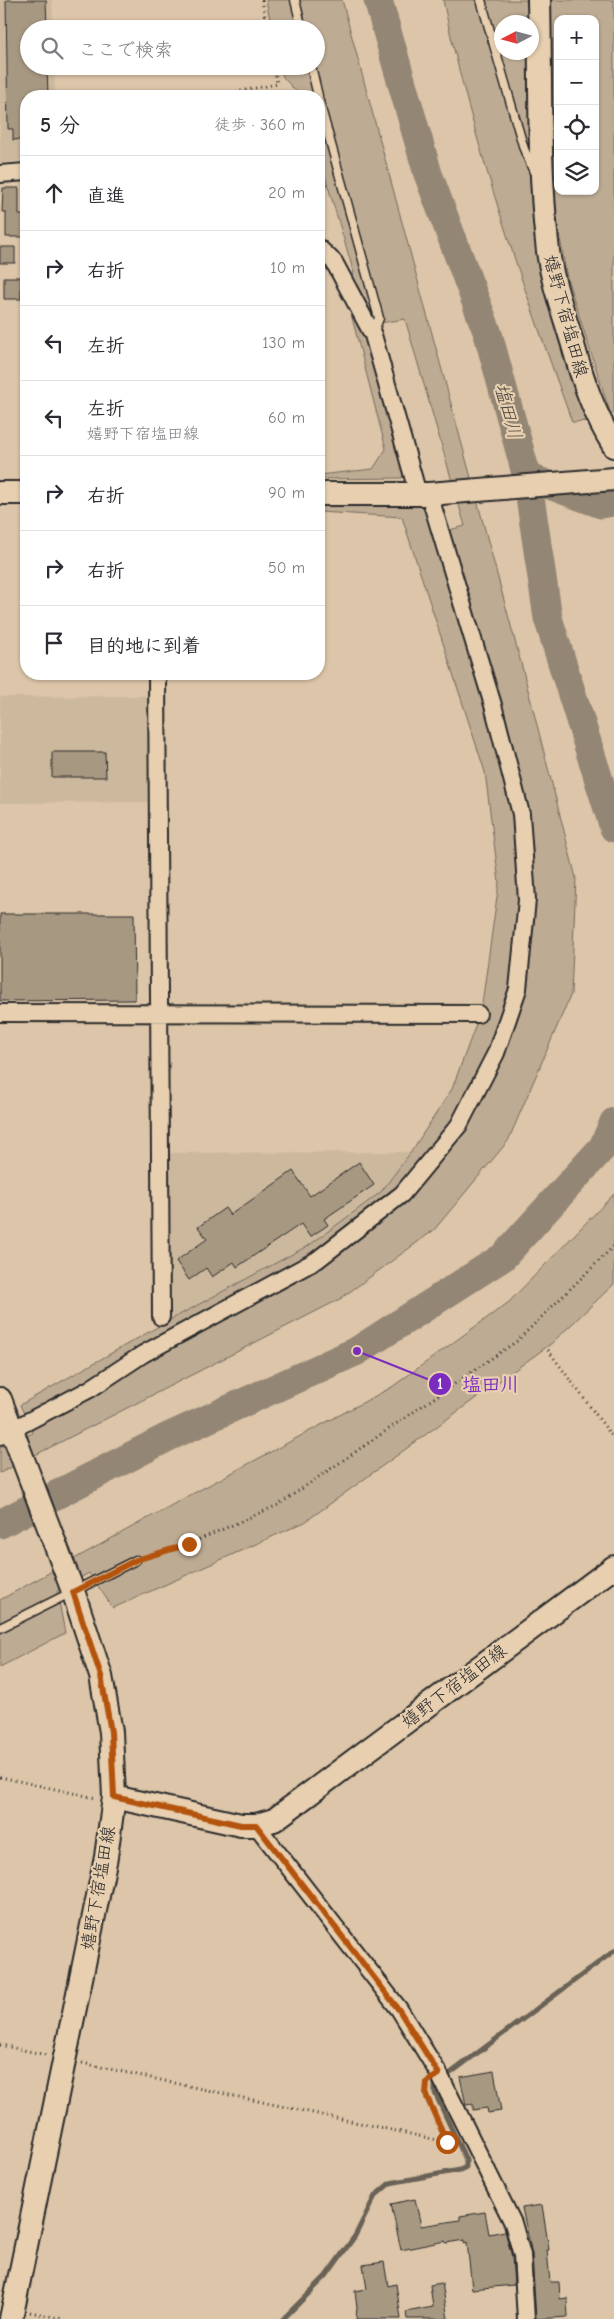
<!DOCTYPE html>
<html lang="ja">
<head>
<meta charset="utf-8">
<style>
	:root { --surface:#fff; --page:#f2f2f3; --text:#2b2b33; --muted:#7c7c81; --line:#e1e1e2 }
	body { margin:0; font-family:"Comic Neue","Klee One",sans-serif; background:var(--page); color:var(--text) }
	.controls { position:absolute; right:15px; top:15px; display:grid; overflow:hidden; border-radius:10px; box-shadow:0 1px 4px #0004 }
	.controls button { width:45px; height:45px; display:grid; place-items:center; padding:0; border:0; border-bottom:1px solid var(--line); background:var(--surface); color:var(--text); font:25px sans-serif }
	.compass { position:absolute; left:494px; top:15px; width:45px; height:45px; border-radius:50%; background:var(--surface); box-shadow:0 1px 4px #0004; rotate:264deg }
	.stop { position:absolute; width:15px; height:15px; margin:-11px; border:4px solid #b45309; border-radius:50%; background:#fff }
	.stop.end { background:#b45309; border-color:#fff; box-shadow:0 1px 5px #0008 }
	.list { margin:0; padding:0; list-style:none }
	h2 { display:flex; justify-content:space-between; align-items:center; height:65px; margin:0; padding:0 20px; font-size:21px }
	h2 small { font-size:16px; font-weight:400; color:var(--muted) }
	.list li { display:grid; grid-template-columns:32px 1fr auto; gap:15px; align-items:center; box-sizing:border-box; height:75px; padding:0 20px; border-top:1px solid var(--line) }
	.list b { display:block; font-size:19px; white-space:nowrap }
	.list p { margin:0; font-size:16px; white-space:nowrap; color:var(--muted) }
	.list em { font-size:16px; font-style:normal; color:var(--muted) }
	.icon { flex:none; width:28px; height:28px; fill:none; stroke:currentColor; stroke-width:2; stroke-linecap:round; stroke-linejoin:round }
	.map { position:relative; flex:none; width:614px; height:2319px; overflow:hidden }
	.search { position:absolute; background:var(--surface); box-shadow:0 1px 4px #0004; left:20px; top:20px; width:305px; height:55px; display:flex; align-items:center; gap:12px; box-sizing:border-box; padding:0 18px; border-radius:28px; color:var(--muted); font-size:19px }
	.panel { position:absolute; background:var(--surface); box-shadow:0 1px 4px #0004; left:20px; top:90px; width:305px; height:590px; border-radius:20px }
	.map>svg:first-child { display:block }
	.built { fill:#ccb89d }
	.green { fill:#beab93; stroke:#746b5f; fill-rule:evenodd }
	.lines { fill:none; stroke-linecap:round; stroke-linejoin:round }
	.stream { stroke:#6a6257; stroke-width:5 }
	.river { stroke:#948675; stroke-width:29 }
	.building { fill:#a79882; stroke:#2b2b2b }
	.lane-casing { stroke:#2b2b2b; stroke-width:11 }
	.street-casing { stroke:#2b2b2b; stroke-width:20 }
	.secondary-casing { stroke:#2b2b2b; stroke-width:26 }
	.path { stroke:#2b2b2b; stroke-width:3; stroke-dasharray:1 4; stroke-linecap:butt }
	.lane { stroke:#e7cfb0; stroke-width:8 }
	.street { stroke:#e7cfb0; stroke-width:16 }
	.secondary { stroke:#e7cfb0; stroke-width:22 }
	.route { stroke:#b45309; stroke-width:6 }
	.labels { text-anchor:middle; stroke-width:4.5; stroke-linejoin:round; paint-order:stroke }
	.street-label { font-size:18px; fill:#2b2b2b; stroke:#e7cfb0 }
	.water-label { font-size:19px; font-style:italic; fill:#45423e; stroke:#e7cfb0 }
	.leader { fill:none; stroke:#7b2cbf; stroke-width:2 }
	.callout-dot { fill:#7b2cbf; stroke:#e7cfb0; stroke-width:2 }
	.mark-label { font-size:15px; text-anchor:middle; font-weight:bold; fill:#fff }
	.callout-label { font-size:19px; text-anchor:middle; font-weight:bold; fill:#7b2cbf; stroke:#e7cfb0; stroke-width:4.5; stroke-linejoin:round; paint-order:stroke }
</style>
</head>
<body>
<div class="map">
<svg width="614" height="2319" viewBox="0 0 614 2319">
	<rect width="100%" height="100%" fill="#dcc5a8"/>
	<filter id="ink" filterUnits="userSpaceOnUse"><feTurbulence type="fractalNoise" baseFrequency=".02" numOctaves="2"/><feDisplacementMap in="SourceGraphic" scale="10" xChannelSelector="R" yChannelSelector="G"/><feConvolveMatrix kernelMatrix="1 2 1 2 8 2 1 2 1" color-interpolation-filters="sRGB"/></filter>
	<g filter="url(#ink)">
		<!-- built -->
		<path class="built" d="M0 0H52L53 29H29V66H54L55 96H26V161L0 163Z
			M148 696V802L0 803V697Z
			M411 1152 381 1192 311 1244 168 1321 167 1153Z"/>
		<!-- green -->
		<path class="green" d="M266 0H342L525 678 576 878 571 994 508 1141 434 1230 340 1299 0 1473V1447L33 1433 20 1405 168 1321 311 1244 381 1192 411 1152 452 1089 481 1011 499 882 485 772 402 517 319 512V505L424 504 433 534 465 526 405 319 367 325 406 457 402 478 319 479V475L373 469 386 449 344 287 354 273 319 156V96H300L283 77 281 66H316V29H272Z
			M443 0H526L530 22H502V52L530 53 536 250 591 421 572 422C522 284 473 144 443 0Z
			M549 0H614V414L610 412 567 278 552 192ZM558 19H595V191H558Z
			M614 1194V1284L552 1343 305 1522 113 1608 89 1573 57 1591 65 1633 0 1667V1600L181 1500 392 1387 509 1302Z"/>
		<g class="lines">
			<!-- stream -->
			<path class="stream" d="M283 2319 326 2276 355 2236 375 2196 390 2183 460 2170 466 2167V2160L435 2093V2083L452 2072 614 1951"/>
			<!-- river -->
			<path class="river" d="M378 0 428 174 488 334 527 477 548 618 614 828
				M536 480 601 504 614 502
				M0 1524 168 1437 357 1351 503 1257 603 1147 614 1122"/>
		</g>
		<!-- building -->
		<path class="building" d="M6 0H46L47 29H29V66H47L48 96H26V139L13 140V129H8Z
			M3 188H19V215H26V237H6V212H2Z
			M0 247H15V263H0Z
			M4 277H21V299H4Z
			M52 752H105L106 777H52Z
			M0 914H134L135 1000 0 1001Z
			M359 1162 374 1185 324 1219 328 1225 310 1237 301 1224 237 1267 234 1262 212 1277 206 1268 189 1280 176 1261 207 1239 198 1227 225 1208 230 1215 293 1171 310 1196Z
			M494 2071 501 2111 488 2113 487 2108 473 2110V2104L466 2105 460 2077Z
			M415 2199 421 2226 460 2220V2216L485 2212 489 2234 505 2231 512 2257 514 2285 472 2289 467 2242 464 2243V2240L446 2243 445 2241 401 2250 391 2204Z
			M542 2205 549 2250H547L550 2282H559L560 2299 567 2298 568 2317 536 2319 532 2254 522 2208Z
			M384 2262 388 2286 396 2284 401 2319H356L357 2307 355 2291 367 2289 363 2265Z
			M442 2283 448 2319H407L406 2312 433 2307 430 2285Z"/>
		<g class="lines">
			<!-- lane casing -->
			<g class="lane-casing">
				<path id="lane" d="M295 0 302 29
					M481 0 524 149 534 172
					M311 66 318 96
					M319 101 379 318 373 334
					M0 1628 136 1560"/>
			</g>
			<!-- street casing -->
			<g class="street-casing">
				<path id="street" d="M0 174 26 172
					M319 248 334 262 373 335 418 494
					M157 674 161 1317
					M0 1013 478 1014
					M0 1436 90 1389 143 1354 317 1260 402 1194 459 1125 496 1053 518 989 527 900 521 814 493 705 429 494
					M256 1825 399 2009 439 2074 513 2223 522 2255 526 2319"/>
			</g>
			<!-- secondary casing -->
			<g class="secondary-casing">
				<path id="secondary" d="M539 0C541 80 538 162 547 242 550 277 563 311 573 345 583 381 594 414 614 446
					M0 493H26
					M319 494H429L614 479
					M0 1399 73 1591 101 1676 111 1732 114 1797
					M11 2319 106 1857 114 1797 241 1825H256L274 1820 614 1567"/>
			</g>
			<!-- path -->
			<path class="path" d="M262 0 267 29
				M216 96 277 84 274 66
				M548 1350 614 1439
				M147 1557 189 1544 278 1505 517 1341 614 1246
				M0 1777 96 1798
				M0 2045 47 2055
				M82 2063 447 2142 426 2095V2086
				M30 2312 63 2319"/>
			<!-- lane -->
			<use href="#lane" class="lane"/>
			<!-- street -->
			<use href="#street" class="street"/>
			<!-- secondary -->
			<use href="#secondary" class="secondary"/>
		</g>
	</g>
	<g class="lines" filter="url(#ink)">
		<!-- route -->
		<path class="route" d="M189 1544 136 1560 73 1592 101 1676 111 1732 114 1797 241 1825H256L399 2010 439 2074 427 2082 426 2095 447 2142"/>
	</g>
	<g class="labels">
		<!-- street labels -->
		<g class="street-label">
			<text transform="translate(566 316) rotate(75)" y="6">嬉野下宿塩田線</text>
			<text transform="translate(454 1686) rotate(-37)" y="6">嬉野下宿塩田線</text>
			<text transform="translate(98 1888) rotate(-80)" y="6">嬉野下宿塩田線</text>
		</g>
		<!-- water labels -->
		<g class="water-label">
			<text transform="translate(509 411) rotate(75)" y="7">塩田川</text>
		</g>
	</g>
	<!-- callouts -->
	<path class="leader" d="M357 1351L440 1384"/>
	<g class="callout-dot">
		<circle cx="357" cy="1351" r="5"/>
		<circle cx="440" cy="1384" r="12"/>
	</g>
	<g class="mark-label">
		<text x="440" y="1389">1</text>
	</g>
	<g class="callout-label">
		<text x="491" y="1391">塩田川</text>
	</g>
</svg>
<div class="controls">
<button>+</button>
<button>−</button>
<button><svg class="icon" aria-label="locate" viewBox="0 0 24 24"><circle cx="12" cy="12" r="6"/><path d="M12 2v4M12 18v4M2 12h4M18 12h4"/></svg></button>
<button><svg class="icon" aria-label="layers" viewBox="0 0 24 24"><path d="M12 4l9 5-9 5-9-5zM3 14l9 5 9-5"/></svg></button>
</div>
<svg class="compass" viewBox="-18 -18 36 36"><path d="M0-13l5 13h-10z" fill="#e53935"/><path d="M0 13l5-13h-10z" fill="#7c7c81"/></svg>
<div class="stop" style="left:447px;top:2142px"></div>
<div class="stop end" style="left:189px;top:1544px"></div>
<div class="search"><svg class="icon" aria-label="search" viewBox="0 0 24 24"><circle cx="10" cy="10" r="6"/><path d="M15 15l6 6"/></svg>ここで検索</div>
<section class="panel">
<h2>5 分<small>徒歩 · 360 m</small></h2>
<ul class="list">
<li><svg class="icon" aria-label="ahead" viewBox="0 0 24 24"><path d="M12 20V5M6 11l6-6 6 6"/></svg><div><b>直進</b></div><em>20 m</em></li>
<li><svg class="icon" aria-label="right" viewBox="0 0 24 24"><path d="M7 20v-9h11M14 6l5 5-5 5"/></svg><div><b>右折</b></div><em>10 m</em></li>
<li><svg class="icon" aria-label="left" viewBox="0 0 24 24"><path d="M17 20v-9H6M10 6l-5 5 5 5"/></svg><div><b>左折</b></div><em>130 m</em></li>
<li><svg class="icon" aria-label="left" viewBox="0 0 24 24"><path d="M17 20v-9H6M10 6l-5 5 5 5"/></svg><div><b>左折</b><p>嬉野下宿塩田線</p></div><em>60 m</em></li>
<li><svg class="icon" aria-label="right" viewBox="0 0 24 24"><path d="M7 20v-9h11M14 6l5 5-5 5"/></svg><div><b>右折</b></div><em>90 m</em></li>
<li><svg class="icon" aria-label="right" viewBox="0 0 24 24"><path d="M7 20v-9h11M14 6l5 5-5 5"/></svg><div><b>右折</b></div><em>50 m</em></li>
<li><svg class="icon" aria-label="arrive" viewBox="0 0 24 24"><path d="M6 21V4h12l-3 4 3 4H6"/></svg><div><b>目的地に到着</b></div></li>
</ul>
</section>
</div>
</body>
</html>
